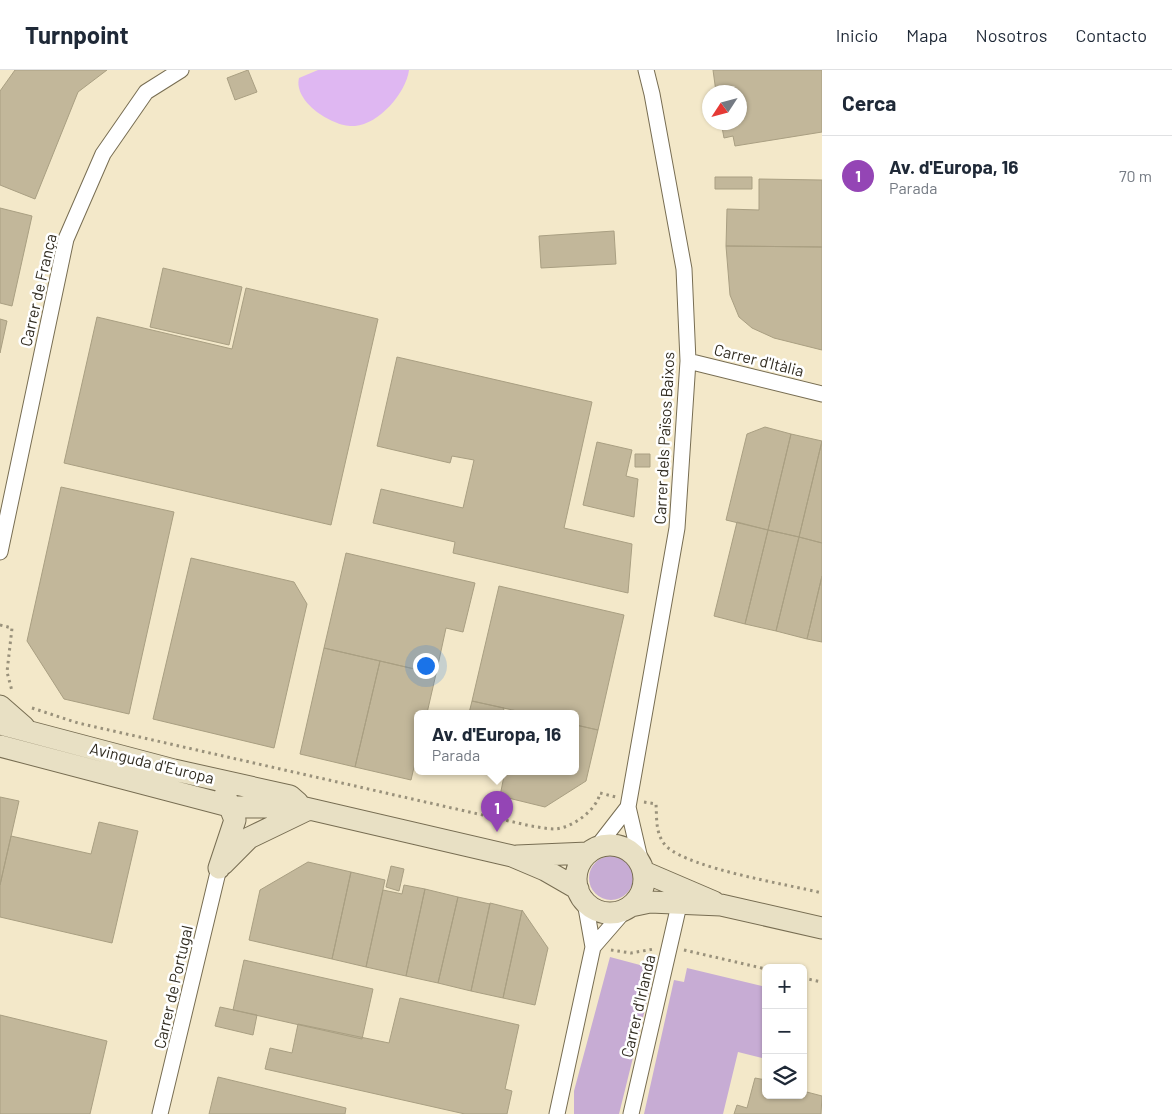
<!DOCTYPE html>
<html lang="es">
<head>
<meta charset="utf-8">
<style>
	:root { --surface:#fff; --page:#f2f2f3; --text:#1f2937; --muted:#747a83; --line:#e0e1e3; --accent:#9445b5 }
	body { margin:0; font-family:Barlow,sans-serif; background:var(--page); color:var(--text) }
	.controls { position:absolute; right:15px; bottom:15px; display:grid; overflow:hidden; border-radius:8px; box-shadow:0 1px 4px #0004 }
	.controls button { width:45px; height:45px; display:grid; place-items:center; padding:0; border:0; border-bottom:1px solid var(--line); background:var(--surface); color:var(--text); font:25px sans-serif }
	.compass { position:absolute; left:702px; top:15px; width:45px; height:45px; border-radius:50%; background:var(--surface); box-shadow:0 1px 4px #0004; rotate:234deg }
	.you { position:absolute; left:425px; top:595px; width:18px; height:18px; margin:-12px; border:4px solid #fff; border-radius:50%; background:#1a73e8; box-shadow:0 0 0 8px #1a73e833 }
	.badge { display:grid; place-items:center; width:32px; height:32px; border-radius:50%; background:var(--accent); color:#fff; font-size:16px; font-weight:700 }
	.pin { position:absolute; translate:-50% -41px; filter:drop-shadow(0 1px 2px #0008) }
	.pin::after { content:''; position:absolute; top:26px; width:18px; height:15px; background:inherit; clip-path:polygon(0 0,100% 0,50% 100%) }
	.popup { position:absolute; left:414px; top:640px; width:165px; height:65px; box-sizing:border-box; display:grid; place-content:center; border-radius:8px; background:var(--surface); filter:drop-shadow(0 1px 4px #0005); font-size:16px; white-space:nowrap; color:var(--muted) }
	.popup b { font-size:19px; color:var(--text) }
	.popup::after { content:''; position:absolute; left:50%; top:100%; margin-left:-10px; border:10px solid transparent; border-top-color:var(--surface) }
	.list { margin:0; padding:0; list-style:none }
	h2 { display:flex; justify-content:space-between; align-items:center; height:65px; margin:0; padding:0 20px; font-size:21px }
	h2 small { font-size:16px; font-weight:400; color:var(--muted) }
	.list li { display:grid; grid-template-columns:32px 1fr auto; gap:15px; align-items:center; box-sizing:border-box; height:80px; padding:0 20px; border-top:1px solid var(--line) }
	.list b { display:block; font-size:19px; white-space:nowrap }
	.list p { margin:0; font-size:16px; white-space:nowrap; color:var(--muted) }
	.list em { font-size:16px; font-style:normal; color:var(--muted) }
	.icon { flex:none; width:28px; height:28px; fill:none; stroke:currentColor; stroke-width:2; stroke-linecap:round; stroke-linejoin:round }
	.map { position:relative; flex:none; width:822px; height:1044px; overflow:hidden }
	header { display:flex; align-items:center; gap:30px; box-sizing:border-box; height:70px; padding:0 25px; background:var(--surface); border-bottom:1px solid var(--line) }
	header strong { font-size:24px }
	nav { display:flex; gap:28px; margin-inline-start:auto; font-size:18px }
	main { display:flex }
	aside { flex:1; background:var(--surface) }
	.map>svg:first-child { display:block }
	.green { fill:#c7acd4 }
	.water { fill:#dfb7f2 }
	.building { fill:#c2b79a; stroke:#a99f82 }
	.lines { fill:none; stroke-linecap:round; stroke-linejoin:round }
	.street-casing { stroke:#776d52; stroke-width:17 }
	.secondary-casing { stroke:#776d52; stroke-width:23 }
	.path { stroke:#99917b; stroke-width:3; stroke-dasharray:2.5 4; stroke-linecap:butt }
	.street { stroke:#fff; stroke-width:15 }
	.secondary { stroke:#e8e0c4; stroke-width:21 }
	.labels { text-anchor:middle; stroke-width:5; stroke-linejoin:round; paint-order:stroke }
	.street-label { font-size:16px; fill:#312c21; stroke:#fff }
</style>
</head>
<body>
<header>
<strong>Turnpoint</strong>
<nav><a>Inicio</a><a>Mapa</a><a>Nosotros</a><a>Contacto</a></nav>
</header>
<main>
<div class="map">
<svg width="822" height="1044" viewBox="0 0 822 1044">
	<rect width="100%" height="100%" fill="#f3e8c9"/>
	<!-- green -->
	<path class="green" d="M589 808a22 22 0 1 1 44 0a22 22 0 1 1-44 0Z
		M610 887 655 899 619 1044H574V1021Z
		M687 898 766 917V989L738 982 723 1044H644L674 910 684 912Z"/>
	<!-- water -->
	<path class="water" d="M318 0H409C406 23 379 54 355 56 334 58 293 32 299 8Z"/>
	<!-- building -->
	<path class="building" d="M15 0H107L78 22 35 129 0 115V21Z
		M248 0 257 22 235 30 227 8Z
		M713 0H822V62L735 76 733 66 724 68 721 52H740V22H716Z
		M715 107H752V119H715Z
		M759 109 822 110V177L726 176 727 139 759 140Z
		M0 138 32 146 12 236 0 233Z
		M614 161 616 194 541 198 539 166Z
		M726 176 822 177V280L774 268 752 258 739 247 730 225Z
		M163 198 242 217 229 275 150 257Z
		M246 218 378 249 331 455 64 393 97 247 232 279Z
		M0 249 7 251 0 283Z
		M397 287 592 332 564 458 632 474 628 523 453 483 455 472 373 453 381 419 463 438 474 390 452 386 450 393 377 376Z
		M765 357 791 364 768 460 726 450 747 364Z
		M791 364 822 371 799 467 768 460Z
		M822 371V473L799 467Z
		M597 372 632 380 626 406 638 409 634 447 583 435Z
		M635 384H650V397H635Z
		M61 417 174 442 129 644 64 629 27 571Z
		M737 452 768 460 745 554 714 546Z
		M768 460 799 467 776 561 745 554Z
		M799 467 822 473V506L807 569 776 561Z
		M346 483 475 513 463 562 446 558 436 604 324 578Z
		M191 488 294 512 307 534 274 678 153 649Z
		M822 506V572L807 569Z
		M499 516 624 545 598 660 576 655V643H526L472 631Z
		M324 578 380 591 355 697 300 684Z
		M380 591 436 604 427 643H418V680L411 710 355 697Z
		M472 631 504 638 503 643H469Z
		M576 655 598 660 586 711 545 737 500 726 505 701H576Z
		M0 727 19 731 0 815Z
		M99 752 138 761 112 873 0 847V815L11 766 91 784Z
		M308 792 351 802 332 889 249 870 260 820Z
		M391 796 404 799 399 821 386 817Z
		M351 802 385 810 366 897 332 889Z
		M404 815 425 819 406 906 366 897 383 820 402 824Z
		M425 819 458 827 438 913 406 906Z
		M458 827 490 834 471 921 438 913Z
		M490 833 522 841 503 928 471 921Z
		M522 840 548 878 535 935 503 928Z
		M244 890 373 919 362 969 233 940Z
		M400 928 519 955 505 1019 512 1021 507 1044H465L265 999 270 978 292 983 298 954 389 973Z
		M220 937 257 945 253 965 215 956Z
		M0 945 107 971 90 1044H0Z
		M218 1007 346 1038 345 1044H209Z
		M755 1008 766 1010V1025H803V1021L822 1026 821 1044H734L737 1035 747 1038Z"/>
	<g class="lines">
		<!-- street casing -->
		<g class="street-casing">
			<path id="street" d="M688 291 822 324
				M0 482 66 169 103 84 146 22 181 0
				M597 777 628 737
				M641 793 628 737 677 458 688 291 684 199 652 24 646 0
				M593 877 626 839
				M160 1044 219 798
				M557 1044 593 877 585 832
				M631 1044 679 835"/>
		</g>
		<!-- secondary casing -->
		<g class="secondary-casing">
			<path id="secondary" d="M0 636 24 657
				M0 654 174 700 290 726 298 733
				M0 676 233 737H301L512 786 545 800 578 819
				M576 809a34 34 0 1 1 68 0a34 34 0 1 1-68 0Z
				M517 786 588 783
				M223 794 249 768 307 740
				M219 798 235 750 225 725
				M644 802 714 832
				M631 836 650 832 721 835 822 858"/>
		</g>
		<!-- path -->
		<path class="path" d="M0 555 12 558 7 602 12 621
			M32 638 78 653 531 756C539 757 547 759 555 759 572 758 597 740 600 723L616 727
			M644 732 656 734C657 749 655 765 667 777 692 799 786 814 822 823
			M611 880 631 883 654 879
			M684 880 766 899
			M803 908 822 912"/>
		<!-- street -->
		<use href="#street" class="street"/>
		<!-- secondary -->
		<use href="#secondary" class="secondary"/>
	</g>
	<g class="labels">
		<!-- street labels -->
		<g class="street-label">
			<text transform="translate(38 220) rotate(-77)" y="6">Carrer de França</text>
			<text transform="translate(759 290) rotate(14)" y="6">Carrer d'Itàlia</text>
			<text transform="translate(664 368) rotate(-87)" y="6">Carrer dels Països Baixos</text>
			<text transform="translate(152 693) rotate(14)" y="6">Avinguda d'Europa</text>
			<text transform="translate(173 917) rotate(-77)" y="6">Carrer de Portugal</text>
			<text transform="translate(638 936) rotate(-77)" y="6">Carrer d'Irlanda</text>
		</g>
	</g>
</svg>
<div class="controls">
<button>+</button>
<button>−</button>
<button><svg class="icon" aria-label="layers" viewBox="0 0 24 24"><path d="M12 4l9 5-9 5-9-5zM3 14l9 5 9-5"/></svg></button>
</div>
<svg class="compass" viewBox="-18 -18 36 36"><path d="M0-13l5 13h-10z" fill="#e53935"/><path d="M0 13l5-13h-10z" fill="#747a83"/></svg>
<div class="you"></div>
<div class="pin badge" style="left:497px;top:762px">1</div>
<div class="popup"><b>Av. d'Europa, 16</b>Parada</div>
</div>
<aside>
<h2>Cerca<small></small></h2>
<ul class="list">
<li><span class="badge">1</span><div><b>Av. d'Europa, 16</b><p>Parada</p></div><em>70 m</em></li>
</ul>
</aside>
</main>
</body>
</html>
